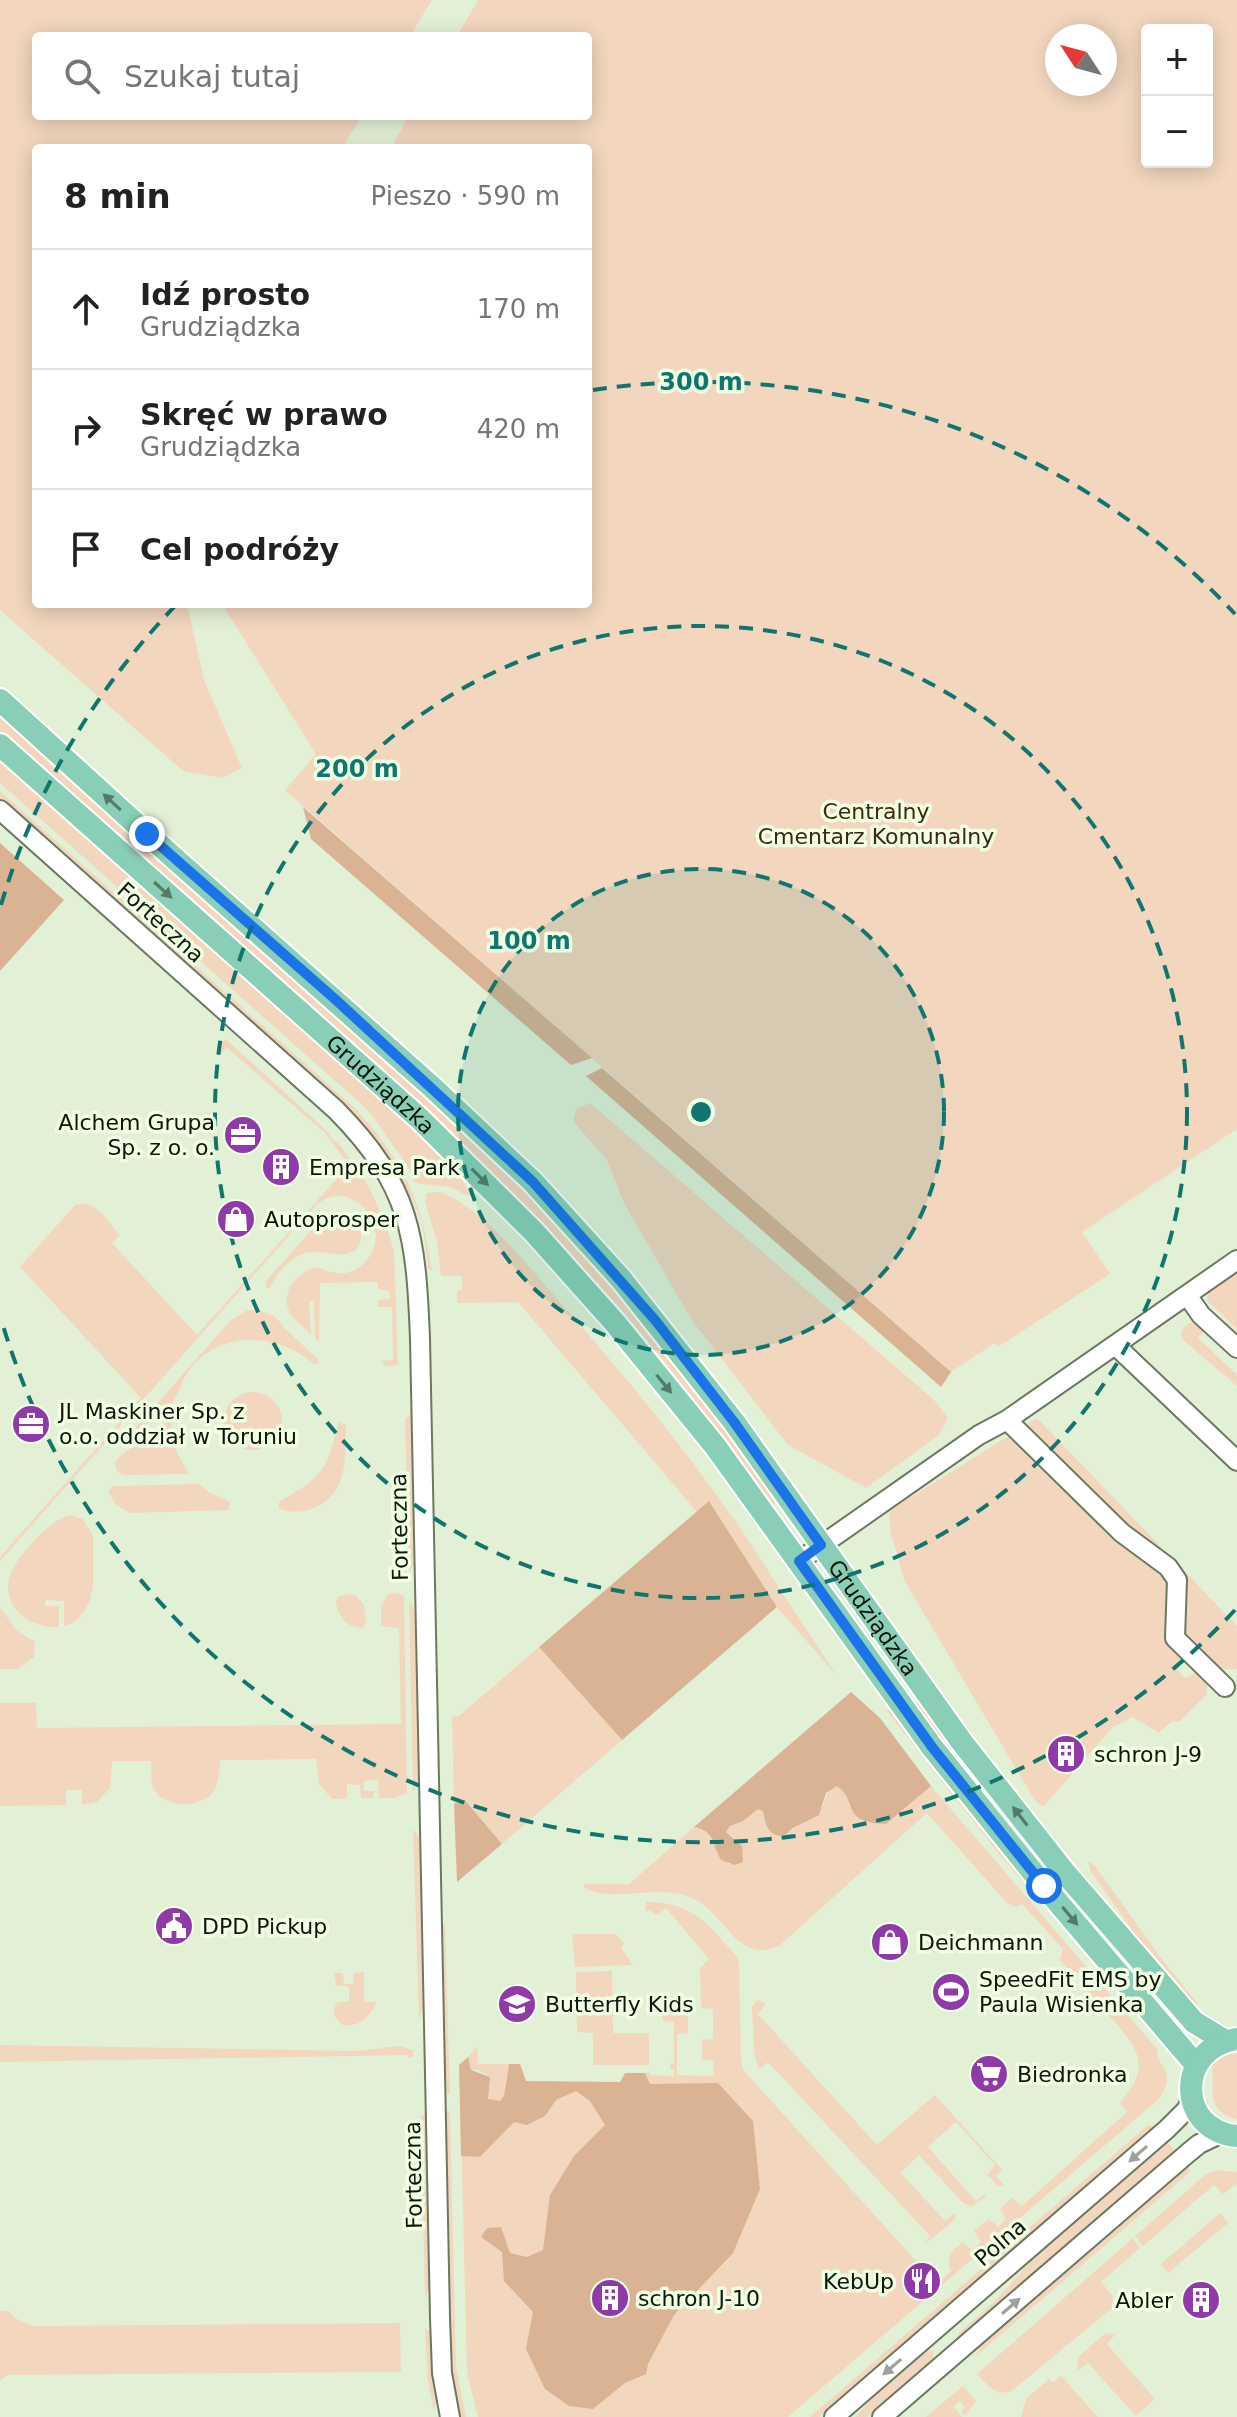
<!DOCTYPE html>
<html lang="pl">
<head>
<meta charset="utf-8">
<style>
	:root { --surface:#fff; --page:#f6f6f6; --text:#222; --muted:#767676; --line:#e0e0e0 }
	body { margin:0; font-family:"DejaVu Sans",sans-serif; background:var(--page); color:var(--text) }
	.controls { position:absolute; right:24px; top:24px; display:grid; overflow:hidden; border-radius:8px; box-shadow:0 4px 20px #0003 }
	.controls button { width:72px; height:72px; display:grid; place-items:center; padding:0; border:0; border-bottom:2px solid var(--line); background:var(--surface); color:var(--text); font:40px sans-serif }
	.compass { position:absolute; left:1045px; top:24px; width:72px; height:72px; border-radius:50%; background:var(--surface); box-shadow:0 4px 20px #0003; rotate:306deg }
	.stop { position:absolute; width:24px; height:24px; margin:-18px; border:6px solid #1a73e8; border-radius:50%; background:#fff }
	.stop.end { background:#1a73e8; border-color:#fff; box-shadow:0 2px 8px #0008 }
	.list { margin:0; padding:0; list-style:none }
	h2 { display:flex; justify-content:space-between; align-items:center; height:104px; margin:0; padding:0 32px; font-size:34px }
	h2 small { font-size:26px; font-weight:400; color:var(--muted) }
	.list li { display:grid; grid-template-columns:52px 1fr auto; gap:24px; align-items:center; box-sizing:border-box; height:120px; padding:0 32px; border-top:2px solid var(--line) }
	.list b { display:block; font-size:30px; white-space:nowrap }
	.list p { margin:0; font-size:26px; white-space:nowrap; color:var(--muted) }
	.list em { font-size:26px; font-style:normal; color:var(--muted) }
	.icon { flex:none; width:44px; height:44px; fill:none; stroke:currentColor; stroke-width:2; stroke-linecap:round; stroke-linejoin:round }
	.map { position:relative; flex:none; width:1237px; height:2417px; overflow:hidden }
	.search { position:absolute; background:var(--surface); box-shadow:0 4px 20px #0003; left:32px; top:32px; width:560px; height:88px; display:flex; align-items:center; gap:20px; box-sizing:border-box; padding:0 28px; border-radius:8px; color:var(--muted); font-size:30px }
	.panel { position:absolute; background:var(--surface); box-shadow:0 4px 20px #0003; left:32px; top:144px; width:560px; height:464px; border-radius:8px }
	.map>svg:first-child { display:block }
	.green { fill:#f3d6be; fill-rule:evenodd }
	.forest { fill:#d9b394 }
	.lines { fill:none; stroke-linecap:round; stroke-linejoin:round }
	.minor-casing { stroke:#6b7960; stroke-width:22 }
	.major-casing { stroke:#fff; stroke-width:26 }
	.minor { stroke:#fff; stroke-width:18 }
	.major { stroke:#89ceb6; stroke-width:22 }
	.oneway { fill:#527b69 }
	.oneway2 { fill:#9fa19d }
	.route { stroke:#1a73e8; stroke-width:10 }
	.ring { fill:none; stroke:#0f766e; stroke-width:4; stroke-dasharray:14 10 }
	.labels { text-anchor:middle; stroke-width:7; stroke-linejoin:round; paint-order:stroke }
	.park-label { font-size:22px; fill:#41270e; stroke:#efffe3 }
	.street-label { font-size:22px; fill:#0f150b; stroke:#efffe3 }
	.poi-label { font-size:22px; fill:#0f150b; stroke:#efffe3; text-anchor:start }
	.centre { fill:#0f766e; stroke:#efffe3; stroke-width:4 }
	.ring-label { font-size:24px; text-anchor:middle; font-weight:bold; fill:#0f766e; stroke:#efffe3; stroke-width:7; stroke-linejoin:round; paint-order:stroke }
</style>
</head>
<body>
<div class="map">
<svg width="1237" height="2417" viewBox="0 0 1237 2417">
	<rect width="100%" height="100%" fill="#e2f1d6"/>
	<!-- green -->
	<path class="green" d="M0 0H432L410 36H36V116H362L342 148H36V604H187L204 680 242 768 223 778 183 771 0 610Z
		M478 0H1237V1129L1082 1232 1110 1274 998 1347 995 1343 951 1372 285 790 316 754 222 604H588V148H391L409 116H588V36H457ZM1207 30V162H1147V30ZM1057 36H1105V84H1057Z
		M0 714 445 1111 585 1253 648 1328 762 1477 776 1499 774 1506 769 1503C721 1435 672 1367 617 1305 562 1242 503 1184 443 1126L0 733Z
		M0 757 452 1163 471 1195 468 1196 450 1187 415 1183 409 1168 369 1111 0 783Z
		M0 791 357 1110C404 1163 422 1200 432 1271L428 1268C426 1252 425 1233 420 1218 407 1183 384 1152 362 1122L0 798Z
		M226 1039 330 1134 329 1136 340 1145 367 1183 385 1222 394 1251 398 1365 386 1366 381 1361 393 1360 392 1307H378V1300L390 1299V1291L378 1289V1282L320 1283 319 1342 315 1338 314 1301H309L311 1334C304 1328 297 1322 292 1316 277 1295 296 1274 314 1267 325 1269 334 1275 345 1273 353 1272 361 1267 366 1261 396 1227 351 1175 316 1205L0 1561V1557L141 1398 20 1267 75 1205C96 1198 107 1221 120 1235L112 1243 197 1335 349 1165 324 1132 227 1048 220 1055 217 1046Z
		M590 1103 934 1400 948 1418 939 1435 866 1488 788 1445 691 1319 624 1203 607 1160 573 1121 576 1109Z
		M440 1192C483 1208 522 1259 552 1293 621 1371 690 1453 748 1540 778 1585 807 1632 838 1677L777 1607 710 1502 697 1512 518 1302 457 1303V1291L462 1290V1276H441L437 1242 425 1201 427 1193Z
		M343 1211C359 1219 367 1234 356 1250 342 1257 335 1254 320 1252 295 1249 280 1269 270 1288H266V1281L323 1217 332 1212Z
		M1237 1268V1329L1207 1301C1208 1284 1224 1278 1237 1268Z
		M248 1310H258L276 1317 285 1329 318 1359V1364H314C278 1333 222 1329 190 1369 182 1379 180 1391 173 1402 167 1413 149 1422 139 1430L136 1429V1427L231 1320Z
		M1190 1323 1199 1324 1205 1329 1198 1338 1237 1375V1386L1184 1341 1181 1335 1184 1327Z
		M224 1421a29 29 0 1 1 58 0a29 29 0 1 1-58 0Z
		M409 1415H412L415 1556 414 1565 409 1571 405 1420Z
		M1037 1418 1237 1626V1669H1220L1183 1634 1178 1650 1182 1661 1178 1671 1185 1678 1198 1672 1207 1679V1694L1179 1722 1172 1721 1159 1733 1133 1717 1113 1727 1043 1807 1034 1799 904 1580 891 1533 889 1511Z
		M170 1419 177 1453 189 1474 123 1475 117 1471 115 1463 118 1458Z
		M339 1422 346 1425C345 1459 349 1497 309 1510 300 1512 287 1513 279 1508V1502C324 1476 326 1471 339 1422Z
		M200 1484 208 1492 230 1502 229 1510 130 1513 116 1505 108 1492 113 1486Z
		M69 1515 83 1519 93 1536V1586L90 1601 83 1613 75 1622 64 1626V1601L46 1600 45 1606H59V1627C32 1629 2 1609 9 1578 14 1558 50 1520 69 1515Z
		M398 1593 404 1596 407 1793 395 1798H379L378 1780 364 1781V1791H374L373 1798H361L360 1785 347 1784V1799H332L319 1784 316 1759 220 1760C219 1770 220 1781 214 1791 201 1809 162 1809 153 1787 150 1779 152 1769 151 1761H112L110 1788 97 1802 82 1805V1790H66V1805L0 1806V1703H36L37 1728 401 1724 399 1628 381 1626V1606L388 1594Z
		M349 1594 356 1596 364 1604 366 1623 362 1628C345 1626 338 1617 336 1601L338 1597Z
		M409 1599 416 1612 419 1780 413 1793Z
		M0 1607 16 1630 35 1642 34 1657 18 1669H0Z
		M539 1647 622 1740 502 1844 466 1800 454 1804 452 1717 459 1716Z
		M889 1702 1163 2037 1159 2039 995 1849 887 1711Z
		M918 1702 1015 1828 1182 2021 1176 2026 1011 1832 915 1706V1703Z
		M837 1786C849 1794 847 1809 858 1818L886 1824 931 1786 1157 2049C1156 2069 1179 2068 1159 2099L788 2417H478L467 2372 460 2085 490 2077 479 2070H471L468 2057 477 2047 478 2064H509L505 2084 649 2083 645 2073 650 2072 651 2075 674 2076V2070L670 2069 671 2064 674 2063V2022L663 2021 662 1999H676L677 2011 688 2010V2033L677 2034V2075L714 2076 713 2060H702V2040L713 2039V2009L701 2008 700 1968 709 1959 666 1908 656 1916 651 1911H645L646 1902C695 1902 709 1926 739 1959L741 2062 744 2071 937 2284 951 2271C945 2258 952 2251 962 2242L972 2250 981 2242 974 2231 989 2219 998 2227 1006 2219 1000 2209 1012 2198 1022 2206 1127 2112 1120 2102C1151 2069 1140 2050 1113 2020 1102 2007 1090 1995 1079 1982L1087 1974 1082 1969 1074 1976 1060 1960 1063 1949 1022 1904 1016 1907 1007 1903 927 1813 779 1946C737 1964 726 1915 694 1899 661 1882 609 1905 584 1887V1884H629L694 1827C710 1830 710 1836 716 1848 718 1854 725 1860 729 1864L743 1862 737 1840 726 1832 730 1826 743 1821 758 1808 763 1811C764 1828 769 1830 784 1836 797 1825 811 1820 822 1807 826 1801 826 1794 830 1788Z
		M413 1829 423 1843 425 2003 419 2018Z
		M1088 1861 1095 1866 1161 1958 1198 2004 1195 2010 1160 1970 1090 1870Z
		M445 1925 450 2094H444L441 1926Z
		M572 1934H616L624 1943 621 1948 633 1965 575 1967Z
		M612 1971 613 2033H649V2065H593V2033L577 2032 576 1972Z
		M364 1972V2002H376C371 2017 358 2028 342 2025 335 2018 330 2011 338 2002L349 2001V1987L336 1985 334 1973H343L344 1984H353L354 1973Z
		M758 2000 766 2004 758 2014 877 2145 935 2095 1002 2170 996 2176 1004 2185H997L987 2175 995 2165 956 2122 928 2147 976 2201 984 2195 986 2197 972 2206 963 2203 919 2155 901 2173 945 2221 953 2214 956 2215 954 2220 924 2245 930 2236 768 2062 759 2069 758 2067 754 2051 752 2007Z
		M0 2045 356 2051 399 2046 413 2050V2057L409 2058 408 2055 0 2062Z
		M1237 2054V2120C1201 2108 1217 2088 1211 2062L1222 2055Z
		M444 2109 450 2113 456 2367 466 2417H459L451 2360Z
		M427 2111 431 2285 425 2298 421 2117Z
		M1148 2125 1154 2127 819 2417H810Z
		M1167 2142 1175 2151 954 2342 959 2333 995 2301 1043 2248Z
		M1189 2166 1190 2172 975 2357 981 2344Z
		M1217 2170 1237 2172V2184L1223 2194 1214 2185 1143 2246 1135 2236 1205 2175Z
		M1220 2213 1228 2223 1168 2273 1161 2264Z
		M1133 2238 1140 2248 1101 2282 1113 2296 1112 2308 1012 2391C995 2397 988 2385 977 2374Z
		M0 2311H8L15 2318 32 2326 400 2323 401 2372 7 2375 0 2381Z
		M425 2328 432 2333 436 2403 434 2411 428 2381Z
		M1109 2333 1115 2335 1107 2344 1155 2399 1136 2416 1088 2363 1079 2370 1077 2368 1079 2356 1103 2335Z
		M926 2350 933 2351 934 2360 867 2417H855L881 2389Z
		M1061 2376 1098 2417H1021L1026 2399 1049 2379 1053 2382Z
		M963 2386 976 2401 965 2416 961 2412 965 2408 960 2401 953 2406 962 2417H926Z"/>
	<!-- forest -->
	<path class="forest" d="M303 807 592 1058 571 1065 311 839Z
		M0 843 64 900 0 971Z
		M602 1068 951 1372 941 1387 586 1076Z
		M709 1501 777 1607 622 1740 539 1647Z
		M851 1692 880 1718 931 1786 886 1824C839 1822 859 1802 837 1786L826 1793 819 1815 793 1828 784 1836C768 1836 765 1825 763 1811L758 1809 743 1821 730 1826 726 1832 742 1846 743 1862 735 1865 721 1860C712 1844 715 1831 694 1827Z
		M465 1800 502 1844 457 1882 454 1804Z
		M468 2057 471 2070 490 2077 488 2099 500 2101 504 2096 509 2064H520L526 2081 620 2082 625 2073H645L650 2084 718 2083 753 2121 760 2189 733 2253 674 2315 648 2364 646 2374 625 2383 593 2409 569 2406 545 2389 526 2349 533 2312 504 2281 502 2252 481 2237 487 2228 501 2227 510 2253 527 2257 543 2250 550 2195 574 2156 605 2125 590 2101 576 2091 556 2100 545 2116 527 2125 514 2122 480 2157 461 2156 459 2065Z"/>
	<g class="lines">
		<!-- minor casing -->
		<g class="minor-casing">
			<path id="minor" d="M0 810 336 1110C411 1186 416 1236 420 1339L440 2318 442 2373 450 2417
				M1187 1295 1201 1315 1237 1348
				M1115 1345 1237 1461
				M1007 1420 1122 1533 1168 1567 1177 1580 1175 1638 1225 1687
				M799 1561 979 1435 1007 1420 1237 1260
				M834 2417 1167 2129 1186 2110 1192 2099
				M882 2417 1188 2153 1199 2144 1222 2133"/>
		</g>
		<!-- major casing -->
		<g class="major-casing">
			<g id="major">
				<path id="s1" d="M0 700 147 834 432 1087 533 1182 621 1279 734 1422 961 1741 1066 1874 1194 2022 1225 2041"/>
				<path id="s2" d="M0 745 420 1119 534 1232 615 1323 715 1446 932 1747 1044 1886 1196 2065"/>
				<path d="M1236 2039C1175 2049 1177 2131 1237 2136"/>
			</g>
		</g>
		<!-- minor -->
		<use href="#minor" class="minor"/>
		<!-- major -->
		<use href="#major" class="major"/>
	</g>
	<!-- one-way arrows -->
	<defs><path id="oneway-solid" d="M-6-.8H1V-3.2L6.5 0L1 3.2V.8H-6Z" transform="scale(2)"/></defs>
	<g class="oneway">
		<use href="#oneway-solid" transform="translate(112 802) rotate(-137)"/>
		<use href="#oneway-solid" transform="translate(163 890) rotate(42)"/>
		<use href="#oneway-solid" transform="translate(480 1177) rotate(45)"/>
		<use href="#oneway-solid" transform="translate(664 1384) rotate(51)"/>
		<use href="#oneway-solid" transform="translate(1020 1816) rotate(-128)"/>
		<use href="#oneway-solid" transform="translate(1070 1916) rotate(50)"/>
	</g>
	<g class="oneway2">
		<use href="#oneway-solid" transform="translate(1138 2154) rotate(139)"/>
		<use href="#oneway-solid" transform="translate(1011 2306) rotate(-41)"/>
		<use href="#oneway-solid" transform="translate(892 2367) rotate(139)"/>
	</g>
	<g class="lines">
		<!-- route -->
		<path class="route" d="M147 834 336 1000 533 1182 655 1320 734 1422 821 1545 799 1561 932 1747 1044 1886"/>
	</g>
	<!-- distance rings -->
	<circle cx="701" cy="1112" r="243" fill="#0f766e" fill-opacity=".12"/>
	<g class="ring">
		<circle cx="701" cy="1112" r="243"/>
		<circle cx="701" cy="1112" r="486"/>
		<path d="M1235 1610A730 730 0 0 1 1 1319M1 905A730 730 0 0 1 176 605M593 390A730 730 0 0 1 1235 614"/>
	</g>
	<!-- icons -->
	<defs>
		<g id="office-disc" transform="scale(2)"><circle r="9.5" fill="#8f3aa8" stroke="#efffe3"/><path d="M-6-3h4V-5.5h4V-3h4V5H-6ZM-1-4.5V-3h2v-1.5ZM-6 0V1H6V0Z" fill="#fff"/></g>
		<g id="building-disc" transform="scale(2)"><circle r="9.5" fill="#8f3aa8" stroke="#efffe3"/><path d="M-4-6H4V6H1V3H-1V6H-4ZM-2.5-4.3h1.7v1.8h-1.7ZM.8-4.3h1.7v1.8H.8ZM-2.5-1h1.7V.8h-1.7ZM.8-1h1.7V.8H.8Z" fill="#fff"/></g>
		<g id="shop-disc" transform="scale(2)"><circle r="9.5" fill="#8f3aa8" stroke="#efffe3"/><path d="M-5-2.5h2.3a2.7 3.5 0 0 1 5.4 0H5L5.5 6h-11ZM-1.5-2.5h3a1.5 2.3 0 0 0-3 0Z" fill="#fff"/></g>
		<g id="civic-disc" transform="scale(2)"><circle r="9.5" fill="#8f3aa8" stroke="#efffe3"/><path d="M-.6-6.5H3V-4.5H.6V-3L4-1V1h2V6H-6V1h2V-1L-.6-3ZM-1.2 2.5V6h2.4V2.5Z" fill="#fff"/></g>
		<g id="stadium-disc" transform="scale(2)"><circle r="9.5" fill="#8f3aa8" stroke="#efffe3"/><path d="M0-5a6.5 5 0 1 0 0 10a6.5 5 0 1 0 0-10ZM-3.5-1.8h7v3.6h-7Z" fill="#fff"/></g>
		<g id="school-disc" transform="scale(2)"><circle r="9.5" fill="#8f3aa8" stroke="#efffe3"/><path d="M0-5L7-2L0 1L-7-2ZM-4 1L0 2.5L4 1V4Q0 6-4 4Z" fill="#fff"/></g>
		<g id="supermarket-disc" transform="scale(2)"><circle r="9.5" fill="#8f3aa8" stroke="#efffe3"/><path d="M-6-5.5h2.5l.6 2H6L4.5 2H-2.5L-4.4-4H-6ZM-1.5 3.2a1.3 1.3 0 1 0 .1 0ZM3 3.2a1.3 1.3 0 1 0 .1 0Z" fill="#fff"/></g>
		<g id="restaurant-disc" transform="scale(2)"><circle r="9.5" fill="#8f3aa8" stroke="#efffe3"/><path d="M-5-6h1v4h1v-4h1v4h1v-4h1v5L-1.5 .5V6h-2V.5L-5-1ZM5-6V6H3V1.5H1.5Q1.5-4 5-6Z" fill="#fff"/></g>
	</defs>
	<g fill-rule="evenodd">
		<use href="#office-disc" x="243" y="1135"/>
		<use href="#building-disc" x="281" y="1167"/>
		<use href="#shop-disc" x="236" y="1219"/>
		<use href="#office-disc" x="31" y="1424"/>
		<use href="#building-disc" x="1066" y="1754"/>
		<use href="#civic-disc" x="174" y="1926"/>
		<use href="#shop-disc" x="890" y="1942"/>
		<use href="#stadium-disc" x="951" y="1992"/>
		<use href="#school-disc" x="517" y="2004"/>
		<use href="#supermarket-disc" x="989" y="2074"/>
		<use href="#restaurant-disc" x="922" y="2281"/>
		<use href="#building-disc" x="610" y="2298"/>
		<use href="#building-disc" x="1201" y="2300"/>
	</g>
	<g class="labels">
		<!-- park labels -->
		<g class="park-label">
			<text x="876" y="819">Centralny<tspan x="876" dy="25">Cmentarz Komunalny</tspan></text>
		</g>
		<!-- street labels -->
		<g class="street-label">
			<text transform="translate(161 922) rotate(42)" y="8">Forteczna</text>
			<text dy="8" stroke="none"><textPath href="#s2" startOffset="510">Grudziądzka</textPath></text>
			<text transform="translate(399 1527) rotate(-91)" y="8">Forteczna</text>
			<text dy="8" stroke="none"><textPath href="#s1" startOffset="1272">Grudziądzka</textPath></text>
			<text transform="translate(413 2175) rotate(-91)" y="8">Forteczna</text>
			<text transform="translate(1000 2242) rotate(-41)" y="8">Polna</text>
		</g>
		<!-- poi labels -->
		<g class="poi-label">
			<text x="215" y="1130" text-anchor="end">Alchem Grupa<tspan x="215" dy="25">Sp. z o. o.</tspan></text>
			<text x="309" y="1175">Empresa Park</text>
			<text x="264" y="1227">Autoprosper</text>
			<text x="59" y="1419">JL Maskiner Sp. z<tspan x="59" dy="25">o.o. oddział w Toruniu</tspan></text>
			<text x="1094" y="1762">schron J-9</text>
			<text x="202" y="1934">DPD Pickup</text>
			<text x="918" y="1950">Deichmann</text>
			<text x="979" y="1987">SpeedFit EMS by<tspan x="979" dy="25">Paula Wisienka</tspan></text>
			<text x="545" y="2012">Butterfly Kids</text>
			<text x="1017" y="2082">Biedronka</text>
			<text x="894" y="2289" text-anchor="end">KebUp</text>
			<text x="638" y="2306">schron J-10</text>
			<text x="1173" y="2308" text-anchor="end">Abler</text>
		</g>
	</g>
	<circle cx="701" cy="1112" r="12" class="centre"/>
	<g class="ring-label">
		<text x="701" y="390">300 m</text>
		<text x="357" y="777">200 m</text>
		<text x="529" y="949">100 m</text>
	</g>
</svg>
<div class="controls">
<button>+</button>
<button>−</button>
</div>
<svg class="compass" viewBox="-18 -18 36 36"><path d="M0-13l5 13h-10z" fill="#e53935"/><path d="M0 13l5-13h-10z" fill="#767676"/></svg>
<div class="stop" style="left:1044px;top:1886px"></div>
<div class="stop end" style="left:147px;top:834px"></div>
<div class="search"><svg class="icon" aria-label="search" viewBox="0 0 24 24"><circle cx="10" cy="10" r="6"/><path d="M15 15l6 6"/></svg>Szukaj tutaj</div>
<section class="panel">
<h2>8 min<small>Pieszo · 590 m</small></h2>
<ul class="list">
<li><svg class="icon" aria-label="ahead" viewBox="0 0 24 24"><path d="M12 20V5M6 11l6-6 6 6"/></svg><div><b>Idź prosto</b><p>Grudziądzka</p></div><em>170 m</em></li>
<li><svg class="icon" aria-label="right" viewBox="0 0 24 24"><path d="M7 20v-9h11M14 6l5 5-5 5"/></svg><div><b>Skręć w prawo</b><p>Grudziądzka</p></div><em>420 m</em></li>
<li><svg class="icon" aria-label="arrive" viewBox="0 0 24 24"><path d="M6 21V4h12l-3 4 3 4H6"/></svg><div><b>Cel podróży</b></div></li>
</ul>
</section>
</div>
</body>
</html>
